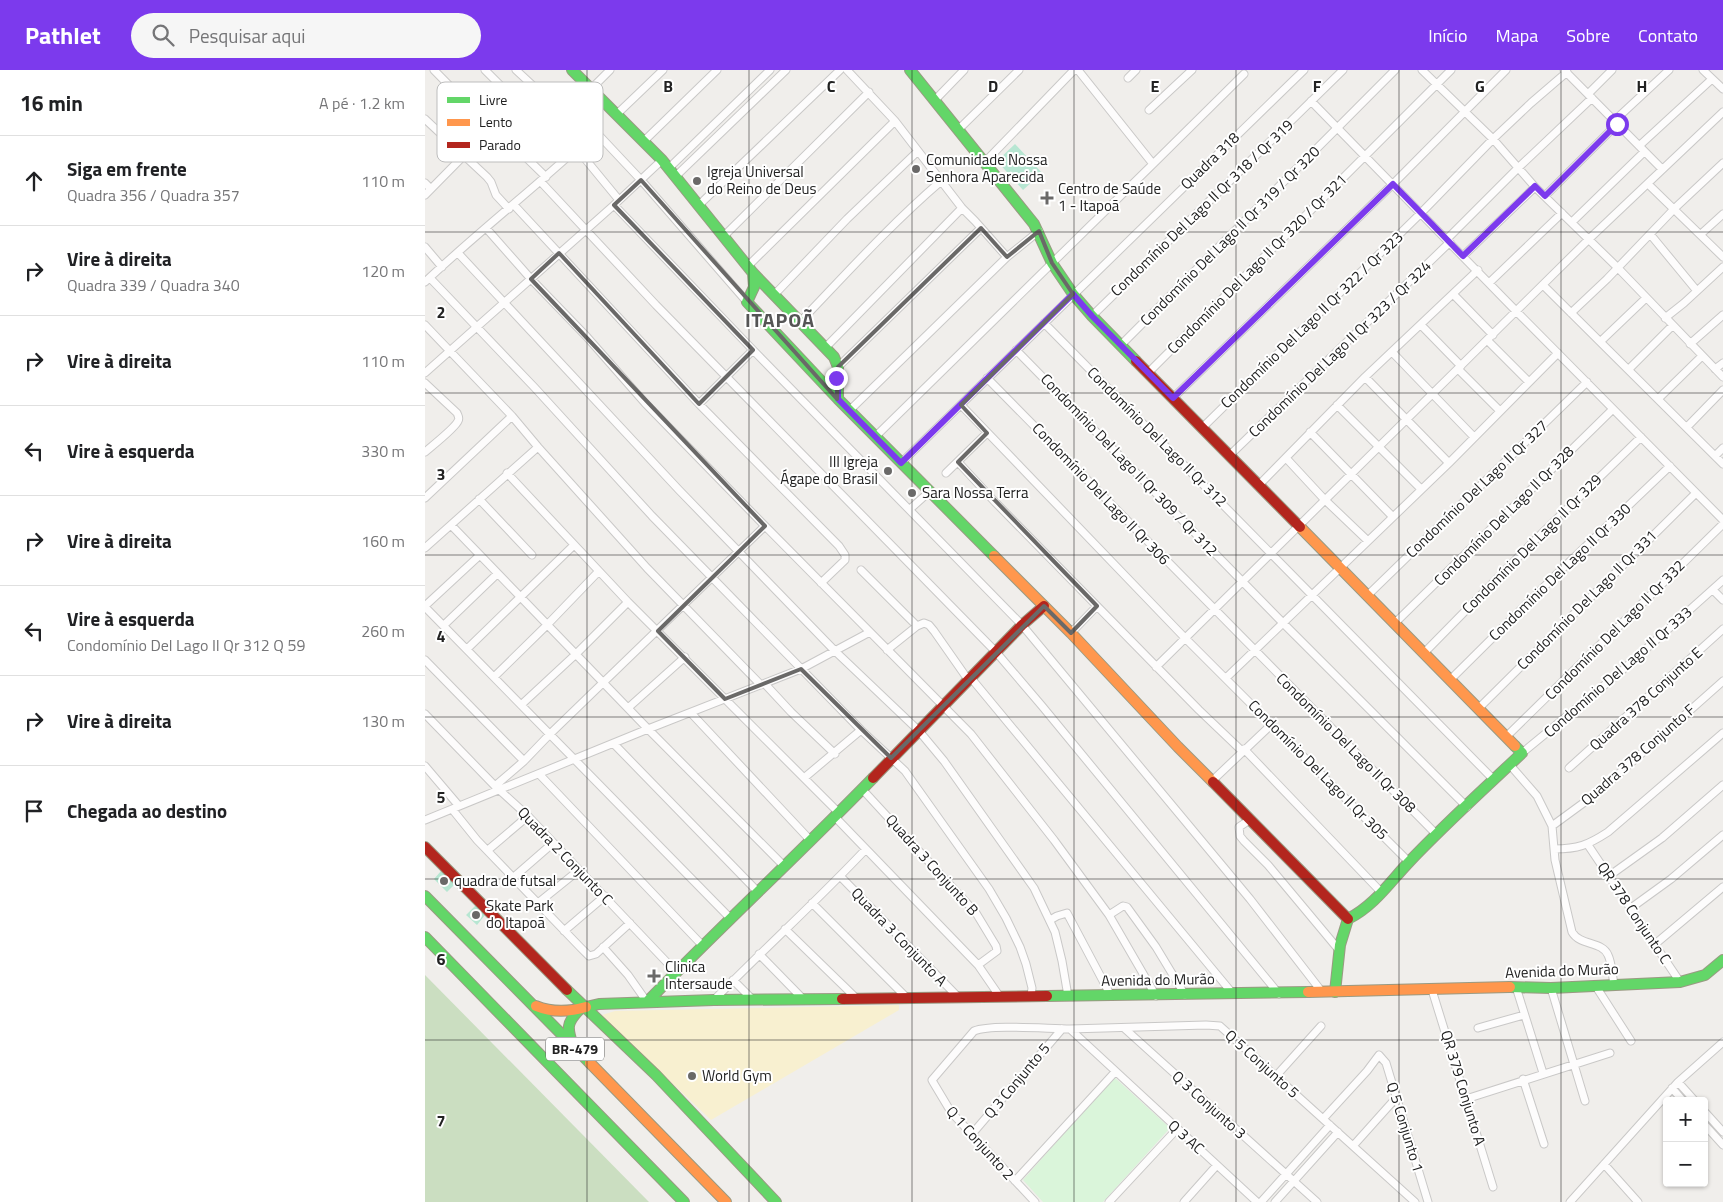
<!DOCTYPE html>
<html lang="pt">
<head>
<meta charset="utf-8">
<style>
	:root { --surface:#fff; --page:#f6f6f6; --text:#202124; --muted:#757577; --line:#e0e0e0; --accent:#7c3aed }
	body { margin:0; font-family:"Titillium Web",sans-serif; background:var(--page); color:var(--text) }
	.controls { position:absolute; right:15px; bottom:15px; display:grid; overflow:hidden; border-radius:5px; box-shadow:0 1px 4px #0004 }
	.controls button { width:45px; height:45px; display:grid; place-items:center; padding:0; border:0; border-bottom:1px solid var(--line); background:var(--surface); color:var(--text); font:25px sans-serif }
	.stop { position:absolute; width:15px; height:15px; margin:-11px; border:4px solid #7c3aed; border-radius:50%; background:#fff }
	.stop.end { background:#7c3aed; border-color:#fff; box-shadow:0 1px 5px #0008 }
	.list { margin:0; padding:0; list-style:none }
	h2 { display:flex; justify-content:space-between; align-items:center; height:65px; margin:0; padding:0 20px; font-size:21px }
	h2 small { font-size:16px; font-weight:400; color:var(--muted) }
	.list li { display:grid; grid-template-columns:32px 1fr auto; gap:15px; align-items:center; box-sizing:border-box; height:90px; padding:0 20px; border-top:1px solid var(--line) }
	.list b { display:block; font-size:19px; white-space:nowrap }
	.list p { margin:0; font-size:16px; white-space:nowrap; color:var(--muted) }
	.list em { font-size:16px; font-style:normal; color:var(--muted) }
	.icon { flex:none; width:28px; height:28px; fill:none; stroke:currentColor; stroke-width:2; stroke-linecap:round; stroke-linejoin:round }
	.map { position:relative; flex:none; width:1298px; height:1132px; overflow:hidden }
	header { display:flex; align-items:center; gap:30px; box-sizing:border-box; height:70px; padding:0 25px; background:var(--accent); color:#fff }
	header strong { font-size:24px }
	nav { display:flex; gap:28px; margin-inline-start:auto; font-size:18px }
	.search { width:350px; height:45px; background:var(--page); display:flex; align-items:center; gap:12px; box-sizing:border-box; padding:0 18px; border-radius:28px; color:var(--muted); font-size:19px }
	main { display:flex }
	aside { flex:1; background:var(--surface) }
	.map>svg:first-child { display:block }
	.forest { fill:#cbdec1 }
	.sand { fill:#f8f0d0 }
	.park { fill:#daf5da }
	.pitch { fill:#b7e6d2 }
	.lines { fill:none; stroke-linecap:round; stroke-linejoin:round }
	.street-casing { stroke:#c9c8c7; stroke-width:9 }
	.fast-casing { stroke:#999a82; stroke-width:12 }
	.slow-casing { stroke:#999a82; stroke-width:12 }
	.jam-casing { stroke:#999a82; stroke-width:12 }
	.street { stroke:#fdfcfc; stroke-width:7 }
	.fast { stroke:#63d668; stroke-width:10 }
	.slow { stroke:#ff974d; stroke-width:10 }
	.jam { stroke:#b3261e; stroke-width:10 }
	.route { stroke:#7c3aed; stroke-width:6 }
	.marked { fill:none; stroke:#6a6968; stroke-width:4; stroke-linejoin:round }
	.grid { fill:none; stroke:#222; stroke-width:1; stroke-opacity:0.55 }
	.poi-dot { fill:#6a6968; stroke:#fff; stroke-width:2 }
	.labels { text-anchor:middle; stroke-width:4; stroke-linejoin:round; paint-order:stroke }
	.shield { fill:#fff; stroke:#646464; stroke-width:1 }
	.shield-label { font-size:14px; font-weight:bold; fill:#222 }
	.poi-label { font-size:15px; fill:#222; stroke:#fff; text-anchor:start }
	.street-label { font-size:15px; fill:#222; stroke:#fff }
	.district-label { font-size:20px; font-weight:bold; letter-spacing:1px; fill:#555; stroke:#fff }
	.key { fill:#fff; stroke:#bdbdbd; stroke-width:1 }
	.key-label { font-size:14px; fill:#222 }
	.grid-label { font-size:16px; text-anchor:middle; font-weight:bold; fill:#222; stroke:#fff; stroke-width:4; stroke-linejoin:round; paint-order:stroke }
</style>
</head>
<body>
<header>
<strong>Pathlet</strong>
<div class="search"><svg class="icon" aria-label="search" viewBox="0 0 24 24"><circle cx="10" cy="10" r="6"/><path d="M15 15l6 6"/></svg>Pesquisar aqui</div>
<nav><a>Início</a><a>Mapa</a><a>Sobre</a><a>Contato</a></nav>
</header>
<main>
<aside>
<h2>16 min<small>A pé · 1.2 km</small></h2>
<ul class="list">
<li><svg class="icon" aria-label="ahead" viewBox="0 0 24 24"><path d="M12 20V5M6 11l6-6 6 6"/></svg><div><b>Siga em frente</b><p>Quadra 356 / Quadra 357</p></div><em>110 m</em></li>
<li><svg class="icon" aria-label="right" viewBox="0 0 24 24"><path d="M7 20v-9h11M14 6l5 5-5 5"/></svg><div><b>Vire à direita</b><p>Quadra 339 / Quadra 340</p></div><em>120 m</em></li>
<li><svg class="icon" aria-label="right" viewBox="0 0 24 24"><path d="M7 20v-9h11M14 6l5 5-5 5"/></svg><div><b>Vire à direita</b></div><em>110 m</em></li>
<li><svg class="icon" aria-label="left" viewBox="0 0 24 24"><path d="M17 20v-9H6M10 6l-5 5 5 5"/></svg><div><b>Vire à esquerda</b></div><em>330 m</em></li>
<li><svg class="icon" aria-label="right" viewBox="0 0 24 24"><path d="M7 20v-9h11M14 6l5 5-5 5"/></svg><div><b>Vire à direita</b></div><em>160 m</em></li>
<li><svg class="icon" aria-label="left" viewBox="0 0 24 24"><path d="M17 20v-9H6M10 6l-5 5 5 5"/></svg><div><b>Vire à esquerda</b><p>Condomínio Del Lago II Qr 312 Q 59</p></div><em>260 m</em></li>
<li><svg class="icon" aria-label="right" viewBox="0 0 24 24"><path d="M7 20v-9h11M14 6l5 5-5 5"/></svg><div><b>Vire à direita</b></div><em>130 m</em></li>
<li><svg class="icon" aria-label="arrive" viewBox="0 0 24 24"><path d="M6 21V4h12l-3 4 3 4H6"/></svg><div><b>Chegada ao destino</b></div></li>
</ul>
</aside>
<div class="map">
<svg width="1298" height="1132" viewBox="0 0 1298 1132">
	<rect width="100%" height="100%" fill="#f0eeeb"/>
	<!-- forest -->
	<path class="forest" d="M0 905 224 1132H0Z"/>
	<!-- sand -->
	<path class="sand" d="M474 935V940L286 1050 190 959 177 945 190 941Z"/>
	<!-- park -->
	<path class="park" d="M689 1007 745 1058 678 1132H618L598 1110Z"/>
	<!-- pitch -->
	<path class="pitch" d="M590 74 617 103 598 120 572 91Z
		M16 801 30 814 22 822 9 809Z
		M51 835 60 845 52 855 41 845Z"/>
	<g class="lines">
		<!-- street casing -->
		<g class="street-casing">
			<path id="street" d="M9 0 66 58
				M60 0 94 34
				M91 0 133 39 139 43H153L216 110 322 232
				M422 0 470 51 537 138 550 151 582 187
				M997 0 1068 69 1110 117 1192 197 1298 307
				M1139 0 1237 99
				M1278 0 1298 19
				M703 8 711 0
				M166 19 185 0
				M1163 24 1187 0
				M509 31 539 0
				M886 31 1091 241 1298 450
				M95 32 147 83
				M724 40 767 0
				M191 45 238 0
				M0 49 62 107 66 112 71 125 84 139
				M1189 51 1244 0
				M69 56 121 107
				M533 60 594 0
				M218 72 292 0
				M1214 76 1287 9
				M152 79 194 130
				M559 93 649 0
				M728 94 819 4
				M244 98 345 0
				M251 106 361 0
				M116 112 231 235 571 582 617 636 854 924
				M0 113 6 119
				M1223 114 1298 187
				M0 125 66 58 111 19
				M1120 126 1192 54
				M89 135 274 334 414 476 420 485V490L396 513
				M189 135 328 280 597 555 825 829 897 922
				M274 135 415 0
				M1147 152 1219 82
				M61 158 106 209 162 267 220 333 340 456 546 664 629 770 684 845 731 926
				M1225 164 1272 221
				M1276 164 1298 144
				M299 166 444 22
				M1022 169 1093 98 1167 28
				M0 177 17 197
				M33 183 254 420 410 581 494 661 519 691 609 818 630 862 637 891 643 926
				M1038 186 1110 117
				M324 195 470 51
				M5 208 110 318 227 446 436 660 480 701 564 819 581 848 595 877 601 894 607 918 606 926
				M0 212C55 160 115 114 170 62
				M1064 213 1137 143
				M1118 215 1298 394
				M350 224 422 149 493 81
				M1028 224 1068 265
				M1146 243 1182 209 1250 138 1298 93
				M667 246 918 0
				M1240 248 1259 233 1298 197
				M375 252C421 204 465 155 515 112
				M619 253 1069 710
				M0 255 87 346 113 377 222 498 336 615
				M996 255 1036 296
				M1062 270 1104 312
				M1176 271 1221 228
				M1265 274 1298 245
				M696 275 970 0
				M401 277 537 138
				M591 280 858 553 1042 737
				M967 282 1049 367
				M413 297 556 158
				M1033 299 1075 341
				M1204 299 1247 256
				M1290 299 1298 293
				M724 302 1026 0
				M0 303 189 135 237 90
				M940 307 1024 393
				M562 308 1012 765
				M0 313 32 343C33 346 35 348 33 351 30 358 7 376 0 382
				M748 328 968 114 1081 0
				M1234 328 1277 286
				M274 334 328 280
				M536 335 760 568 984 792
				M912 335 996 419
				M424 341 582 187 614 161
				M1262 357 1298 320
				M777 358 996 143 1068 69 1106 33 1142 2
				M885 362 968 447
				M450 367 728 94 653 0
				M804 386 1025 172
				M1290 386 1298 378
				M861 388 899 429 943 471
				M533 392 570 432 774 640 817 681
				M476 393 879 0
				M82 403 203 532 414 743
				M521 403 562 363
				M833 416 940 307 1053 200
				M0 428 87 346
				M54 429 107 485
				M485 439 504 422
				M26 455 223 659 359 796
				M0 478 113 377
				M436 500 492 556
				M1288 520 1298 530
				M943 525 1162 312
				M0 536 55 485
				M0 537 305 848
				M970 553 1188 339
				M19 555 72 504
				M646 563 672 536
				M42 579 149 475
				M462 580 492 556 499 553 504 555 509 561 544 611
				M999 583 1108 472 1216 367
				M0 590 99 691
				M731 597 1164 169 1298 42
				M69 607 122 555 173 502
				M546 608 808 924
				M801 608 1024 393 1133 283
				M1026 609 1137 499 1245 396
				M340 614 366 642 410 684
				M96 635 151 584 203 532
				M203 638 260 587
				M1054 638 1271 423
				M266 643 386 771
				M0 644 70 716 103 746 251 902
				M1082 666 1298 454
				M189 674 333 822
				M819 679 956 822
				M1097 683 1193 604 1298 510
				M1085 695 1112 726 1127 756 1130 790 1147 862C1155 876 1177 871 1183 885 1187 893 1187 905 1189 914
				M0 696 34 736
				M1144 698 1298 559
				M114 704 277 875
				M379 708 436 660
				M787 711 847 654
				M70 716 99 691 125 664 340 456
				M437 719 551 843 571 876 572 881 553 895
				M27 739 52 770 155 877 164 886 171 884 205 853
				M410 747 553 895 575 927
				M826 749 814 757 815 766 819 771 843 795 914 880
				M0 750 223 659 376 599 445 562
				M1127 756 1172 723 1298 611
				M1163 775 1255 912
				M1129 779C1153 779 1163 775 1183 762L1298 663
				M63 780 103 746
				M415 806 533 927
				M1184 806 1237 768 1298 715
				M89 807 128 773
				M113 833 154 800
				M387 833 482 928
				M1206 838 1246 809 1298 765
				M684 845 698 836 702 837 731 877 760 925
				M625 850 632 846 642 843 686 926
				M360 859 431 928
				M139 861 180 826
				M1229 875 1298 817
				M178 877 203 905 222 932
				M334 884 379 930
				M308 910 327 929
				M1170 915 1206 971
				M1091 917 1118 1003
				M1126 918 1160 1031
				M1007 920 1068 1117
				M289 930C339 879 392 831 441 779
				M699 958 892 1132
				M1053 958 1099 945
				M645 959 781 955 795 956 990 1132
				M851 1006 896 956
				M1098 1009 1119 1074
				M1253 1012 1270 1031
				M1247 1018 1258 1031
				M1041 1029 1185 983
				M1279 1041 1298 1062
				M898 1049 942 1001 954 985 961 993 1003 1132
				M1279 1054 1298 1075
				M547 1064 637 959
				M928 1076 971 1028
				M1179 1094 1213 1132
				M590 1111 690 1002
				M610 1132 526 1042 508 1012 507 1010 549 961C567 954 623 959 645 959L832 1132
				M684 1132 752 1059
				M759 1132 792 1095
				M836 1132 905 1055
				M850 1132 913 1062
				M1145 1132 1253 1012 1298 972"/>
		</g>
		<!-- fast casing -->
		<g class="fast-casing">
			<path id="fast" d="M147 0 237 90 328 203 409 287 413 297V329
				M485 0 609 154 627 193 648 224 667 246 711 291
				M328 203 329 217 322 232 413 329 569 486
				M0 826 165 993
				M923 849C949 836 965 812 984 792 1020 754 1059 719 1097 683L1090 676
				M0 867 259 1132
				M1085 917 1126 918 1255 912 1280 905 1298 890
				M142 920 231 1005 351 1132
				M910 922 915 875 923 849
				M622 926 883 922
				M222 932C296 856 374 784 448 708
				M161 937 174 934 289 930 417 929
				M148 976C142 958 141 953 155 939"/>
		</g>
		<!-- slow casing -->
		<g class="slow-casing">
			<path id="slow" d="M875 457 1090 676
				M569 486 646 563 753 677 788 712
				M883 922 1085 917
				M111 936C128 943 144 942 161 937
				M165 993 301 1132"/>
		</g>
		<!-- jam casing -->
		<g class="jam-casing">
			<path id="jam" d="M711 291 875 457
				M448 708 597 555 619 536
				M788 712 923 849
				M0 777 142 920
				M417 929 622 926"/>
		</g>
		<!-- street -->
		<use href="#street" class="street"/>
		<!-- fast -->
		<use href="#fast" class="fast"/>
		<!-- slow -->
		<use href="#slow" class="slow"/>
		<!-- jam -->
		<use href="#jam" class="jam"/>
	</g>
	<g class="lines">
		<!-- route -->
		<path class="route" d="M411 308 413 306V329L476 393 648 224 667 246 748 328 968 114 1038 186 1110 116 1120 126 1192 54"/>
	</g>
	<!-- marked area -->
	<path class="marked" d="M216 110 412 329 413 297 556 158 582 187 614 161 627 193 648 224 536 335 562 363 533 392 672 536 646 563 619 536 466 688 376 599 300 629 233 561 340 456 106 209 134 183 274 334 328 280 189 135Z"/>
	<!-- grid -->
	<path class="grid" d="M162 0V1132M324 0V1132M487 0V1132M649 0V1132M811 0V1132M974 0V1132M1136 0V1132M0 162H1298M0 323H1298M0 485H1298M0 647H1298M0 809H1298M0 970H1298"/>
	<!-- markers -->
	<g class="poi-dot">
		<circle cx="491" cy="99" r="5"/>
		<circle cx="272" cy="111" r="5"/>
		<path d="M619.5 120.5h5v5h5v5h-5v5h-5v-5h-5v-5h5z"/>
		<circle cx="463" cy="401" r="5"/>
		<circle cx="487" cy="423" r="5"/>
		<circle cx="19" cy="811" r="5"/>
		<circle cx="51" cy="845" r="5"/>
		<path d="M226.5 898.5h5v5h5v5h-5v5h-5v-5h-5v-5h5z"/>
		<circle cx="267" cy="1006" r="5"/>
	</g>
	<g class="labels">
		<!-- shield labels -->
		<rect class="shield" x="121" y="967.5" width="58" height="23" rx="4"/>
		<g class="shield-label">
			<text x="150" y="984">BR-479</text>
		</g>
		<!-- poi labels -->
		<g class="poi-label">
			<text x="501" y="95">Comunidade Nossa<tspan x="501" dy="17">Senhora Aparecida</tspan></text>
			<text x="282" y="107">Igreja Universal<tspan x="282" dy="17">do Reino de Deus</tspan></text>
			<text x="633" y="124">Centro de Saúde<tspan x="633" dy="17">1 - Itapoã</tspan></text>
			<text x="453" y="397" text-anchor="end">III Igreja<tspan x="453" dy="17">Ágape do Brasil</tspan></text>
			<text x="497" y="428">Sara Nossa Terra</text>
			<text x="29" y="816">quadra de futsal</text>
			<text x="61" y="841">Skate Park<tspan x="61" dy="17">do Itapoã</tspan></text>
			<text x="240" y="902">Clinica<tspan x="240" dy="17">Intersaude</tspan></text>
			<text x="277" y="1011">World Gym</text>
		</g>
		<!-- street labels -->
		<g class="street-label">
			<text transform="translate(785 91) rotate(-44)" y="5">Quadra 318</text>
			<text transform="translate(777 138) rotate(-44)" y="5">Condomínio Del Lago II Qr 318 / Qr 319</text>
			<text transform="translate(805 166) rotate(-45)" y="5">Condomínio Del Lago II Qr 319 / Qr 320</text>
			<text transform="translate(832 194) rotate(-45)" y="5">Condomínio Del Lago II Qr 320 / Qr 321</text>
			<text transform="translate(887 250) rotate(-44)" y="5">Condomínio Del Lago II Qr 322 / Qr 323</text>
			<text transform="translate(915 279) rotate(-44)" y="5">Condomínio Del Lago II Qr 323 / Qr 324</text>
			<text transform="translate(732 367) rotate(45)" y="5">Condomínio Del Lago II Qr 312</text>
			<text transform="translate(704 395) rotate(46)" y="5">Condomínio Del Lago II Qr 309 / Qr 312</text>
			<text transform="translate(1052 419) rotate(-44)" y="5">Condomínio Del Lago II Qr 327</text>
			<text transform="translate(676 424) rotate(46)" y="5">Condomínio Del Lago II Qr 306</text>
			<text transform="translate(1079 446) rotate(-45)" y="5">Condomínio Del Lago II Qr 328</text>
			<text transform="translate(1107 474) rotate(-45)" y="5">Condomínio Del Lago II Qr 329</text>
			<text transform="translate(1135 502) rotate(-44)" y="5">Condomínio Del Lago II Qr 330</text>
			<text transform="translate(1162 530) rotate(-45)" y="5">Condomínio Del Lago II Qr 331</text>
			<text transform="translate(1190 560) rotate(-45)" y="5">Condomínio Del Lago II Qr 332</text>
			<text transform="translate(1193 602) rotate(-41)" y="5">Condomínio Del Lago II Qr 333</text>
			<text transform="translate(1221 629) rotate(-42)" y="5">Quadra 378 Conjunto E</text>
			<text transform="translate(921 673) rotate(45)" y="5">Condomínio Del Lago II Qr 308</text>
			<text transform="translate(1213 685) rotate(-41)" y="5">Quadra 378 Conjunto F</text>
			<text transform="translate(893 700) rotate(45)" y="5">Condomínio Del Lago II Qr 305</text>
			<text transform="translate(140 786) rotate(46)" y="5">Quadra 2 Conjunto C</text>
			<text transform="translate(507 795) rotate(48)" y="5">Quadra 3 Conjunto B</text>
			<text transform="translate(1209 843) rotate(56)" y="5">QR 378 Conjunto C</text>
			<text transform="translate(474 867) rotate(46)" y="5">Quadra 3 Conjunto A</text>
			<text transform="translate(1137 901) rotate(-2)" y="5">Avenida do Murão</text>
			<text transform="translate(733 910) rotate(-1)" y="5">Avenida do Murão</text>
			<text transform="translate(837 994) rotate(42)" y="5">Q 5 Conjunto 5</text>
			<text transform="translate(592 1011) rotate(-50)" y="5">Q 3 Conjunto 5</text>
			<text transform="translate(1038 1018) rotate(73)" y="5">QR 379 Conjunto A</text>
			<text transform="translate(784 1035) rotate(42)" y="5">Q 3 Conjunto 3</text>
			<text transform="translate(980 1057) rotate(73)" y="5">Q 5 Conjunto 1</text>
			<text transform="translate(761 1067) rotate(42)" y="5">Q 3 AC</text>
			<text transform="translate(555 1073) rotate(48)" y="5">Q 1 Conjunto 2</text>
		</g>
		<!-- district labels -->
		<g class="district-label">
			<text x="355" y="257">ITAPOÃ</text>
		</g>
	</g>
	<!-- legend -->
	<rect x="12" y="12" width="166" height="80" rx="8" class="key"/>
	<rect x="22" y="27" width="23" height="6" fill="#63d668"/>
	<rect x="22" y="49" width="23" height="7" fill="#ff974d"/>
	<rect x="22" y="72" width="23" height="6" fill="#b3261e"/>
	<g class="key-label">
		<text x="54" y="35">Livre</text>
		<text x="54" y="57">Lento</text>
		<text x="54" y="80">Parado</text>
	</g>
	<g class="grid-label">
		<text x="243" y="22">B</text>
		<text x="406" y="22">C</text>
		<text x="568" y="22">D</text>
		<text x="730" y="22">E</text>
		<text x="892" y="22">F</text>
		<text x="1055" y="22">G</text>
		<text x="1217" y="22">H</text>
		<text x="16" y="248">2</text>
		<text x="16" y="410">3</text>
		<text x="16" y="572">4</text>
		<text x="16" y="733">5</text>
		<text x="16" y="895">6</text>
		<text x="16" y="1057">7</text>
	</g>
</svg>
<div class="controls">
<button>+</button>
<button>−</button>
</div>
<div class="stop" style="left:1192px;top:54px"></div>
<div class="stop end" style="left:411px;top:308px"></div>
</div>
</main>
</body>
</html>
